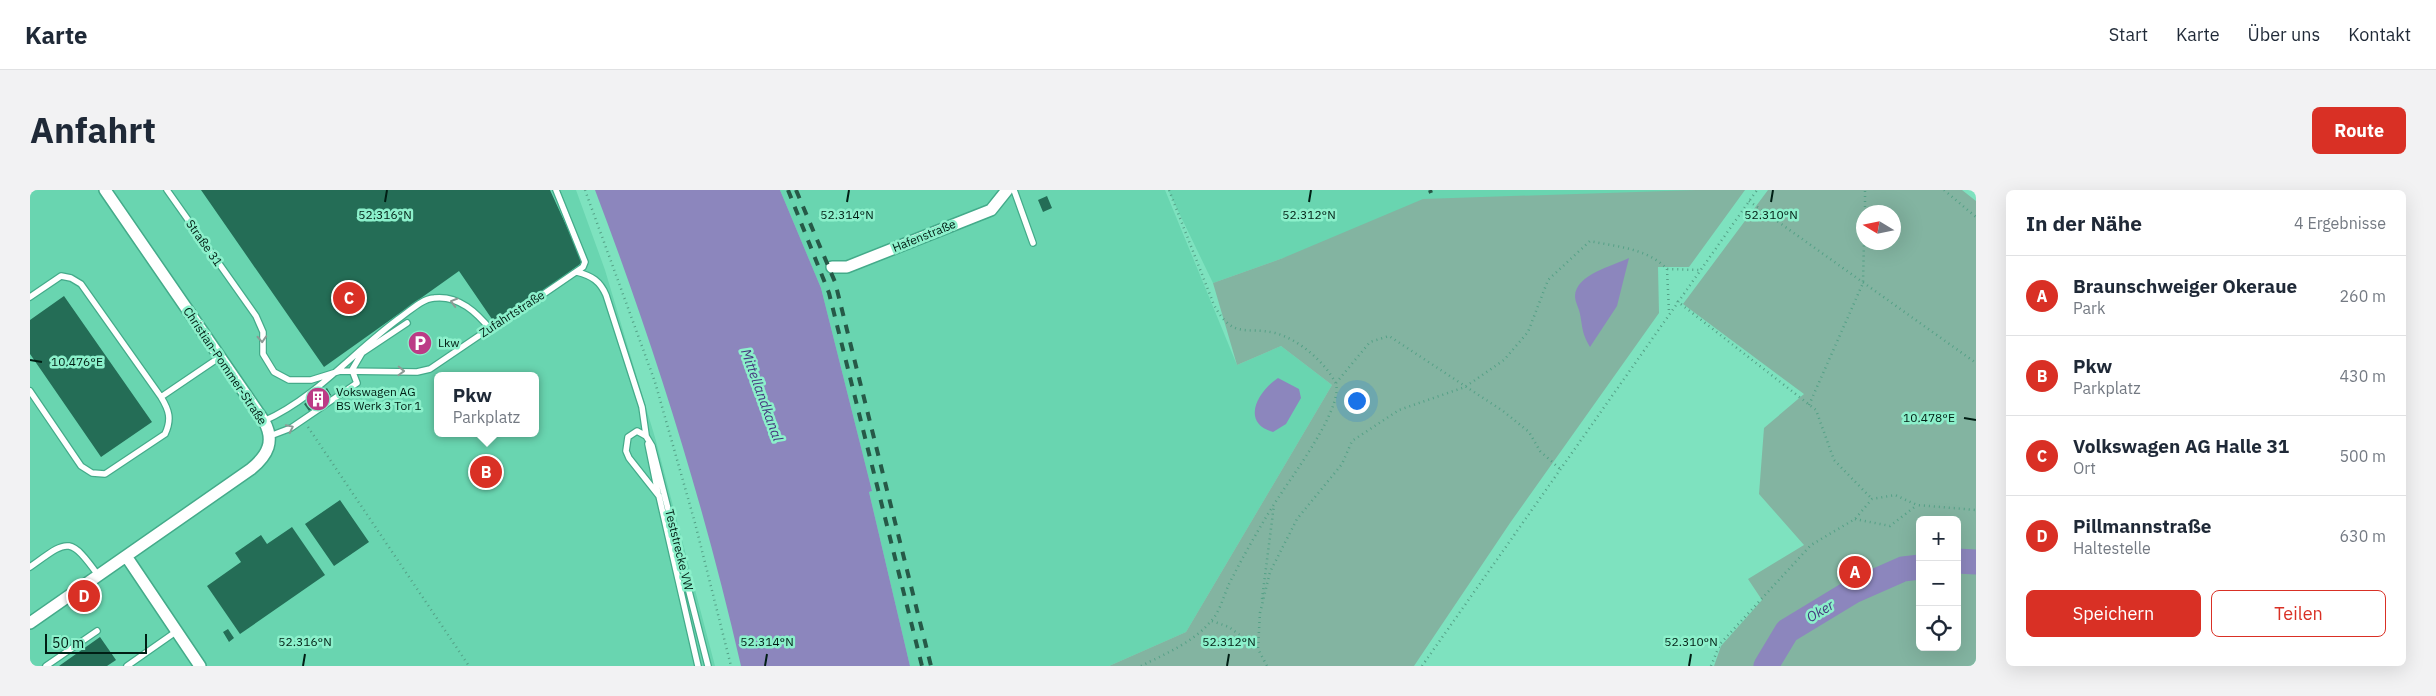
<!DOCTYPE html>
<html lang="de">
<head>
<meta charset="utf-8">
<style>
	:root { --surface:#fff; --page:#f2f2f3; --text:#1f2937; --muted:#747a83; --line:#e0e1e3; --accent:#d93025 }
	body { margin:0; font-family:"IBM Plex Sans",sans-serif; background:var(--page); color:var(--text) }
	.controls { position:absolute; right:15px; bottom:15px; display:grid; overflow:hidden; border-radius:8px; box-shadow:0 5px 20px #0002 }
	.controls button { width:45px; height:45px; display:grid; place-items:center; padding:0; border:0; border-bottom:1px solid var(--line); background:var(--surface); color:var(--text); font:25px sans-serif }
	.compass { position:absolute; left:1826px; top:15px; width:45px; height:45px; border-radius:50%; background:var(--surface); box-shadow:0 5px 20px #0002; rotate:280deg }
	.scale { position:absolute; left:15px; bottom:12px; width:102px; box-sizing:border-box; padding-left:5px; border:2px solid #001e14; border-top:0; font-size:14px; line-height:18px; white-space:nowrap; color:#001e14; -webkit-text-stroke:4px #8cf0cb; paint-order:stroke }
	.you { position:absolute; left:1326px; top:210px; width:18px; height:18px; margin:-12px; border:4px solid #fff; border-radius:50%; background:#1a73e8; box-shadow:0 0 0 8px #1a73e833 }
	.badge { display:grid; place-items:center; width:32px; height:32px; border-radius:50%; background:var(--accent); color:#fff; font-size:16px; font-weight:700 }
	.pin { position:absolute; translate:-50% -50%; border:2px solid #fff; box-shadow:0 1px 5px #0006 }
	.popup { position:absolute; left:404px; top:182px; width:105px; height:65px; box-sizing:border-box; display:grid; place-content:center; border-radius:8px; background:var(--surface); filter:drop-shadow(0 1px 4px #0005); font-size:16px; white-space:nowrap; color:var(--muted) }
	.popup b { font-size:19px; color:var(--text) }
	.popup::after { content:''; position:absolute; left:50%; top:100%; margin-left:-10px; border:10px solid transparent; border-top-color:var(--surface) }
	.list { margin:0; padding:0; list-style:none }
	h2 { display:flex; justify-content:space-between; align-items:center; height:65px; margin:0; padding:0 20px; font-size:21px }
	h2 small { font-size:16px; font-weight:400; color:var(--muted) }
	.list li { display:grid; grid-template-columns:32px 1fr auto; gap:15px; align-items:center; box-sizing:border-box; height:80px; padding:0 20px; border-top:1px solid var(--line) }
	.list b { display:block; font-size:19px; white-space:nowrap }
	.list p { margin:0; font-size:16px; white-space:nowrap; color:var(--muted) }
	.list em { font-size:16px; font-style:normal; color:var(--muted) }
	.actions { display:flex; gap:10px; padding:15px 20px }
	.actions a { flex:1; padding:11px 0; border:1px solid var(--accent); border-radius:8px; text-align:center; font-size:18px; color:var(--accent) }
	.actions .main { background:var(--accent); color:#fff }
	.icon { flex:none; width:28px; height:28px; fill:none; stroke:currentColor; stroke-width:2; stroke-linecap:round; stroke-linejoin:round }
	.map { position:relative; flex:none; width:1946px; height:476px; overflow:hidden; border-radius:8px }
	header { display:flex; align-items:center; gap:30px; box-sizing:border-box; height:70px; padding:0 25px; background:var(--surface); border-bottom:1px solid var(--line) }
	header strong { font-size:24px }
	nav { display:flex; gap:28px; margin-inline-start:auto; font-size:18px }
	.intro { display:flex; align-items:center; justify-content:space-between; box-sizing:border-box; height:120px; padding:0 30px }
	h1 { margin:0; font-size:35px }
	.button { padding:12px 22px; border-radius:8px; background:var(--accent); color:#fff; font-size:18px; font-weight:700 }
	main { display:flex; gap:30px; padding:0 30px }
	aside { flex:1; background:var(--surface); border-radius:8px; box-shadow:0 5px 20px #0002 }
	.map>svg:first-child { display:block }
	.built { fill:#69d5b0; fill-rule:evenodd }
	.green { fill:#83b4a1; fill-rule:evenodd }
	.water { fill:#8c86bd }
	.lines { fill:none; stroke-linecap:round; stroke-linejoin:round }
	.river { stroke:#8c86bd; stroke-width:25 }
	.building { fill:#246d56 }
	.lane-casing { stroke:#44ab8a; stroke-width:8 }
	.street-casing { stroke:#44ab8a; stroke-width:14 }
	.path { stroke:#54a086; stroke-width:2.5; stroke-dasharray:1 4; stroke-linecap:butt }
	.lane { stroke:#fff; stroke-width:5.5 }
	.street { stroke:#fff; stroke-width:11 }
	.rail { stroke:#265947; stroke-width:4; stroke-dasharray:9 9; stroke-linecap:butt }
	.oneway { stroke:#8c9a95 }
	.ticks { fill:none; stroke:#001e14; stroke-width:2 }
	.labels { text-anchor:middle; stroke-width:5; stroke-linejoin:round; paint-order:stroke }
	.street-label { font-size:12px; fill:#001e14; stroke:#8cf0cb }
	.poi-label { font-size:12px; fill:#001e14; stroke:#8cf0cb; text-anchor:start }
	.water-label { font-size:14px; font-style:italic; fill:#473b7f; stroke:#8cf0cb }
	.ticks-label { font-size:12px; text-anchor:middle; fill:#001e14; stroke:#8cf0cb; stroke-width:5; stroke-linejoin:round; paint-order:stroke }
</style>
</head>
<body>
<header>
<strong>Karte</strong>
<nav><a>Start</a><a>Karte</a><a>Über uns</a><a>Kontakt</a></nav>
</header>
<div class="intro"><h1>Anfahrt</h1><a class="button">Route</a></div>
<main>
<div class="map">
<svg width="1946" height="476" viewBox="0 0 1946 476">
	<rect width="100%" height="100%" fill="#7ee2bf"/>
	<!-- built -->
	<path class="built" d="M0 0H546L575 80 626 251 685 476H0ZM407 186H505V243H407Z
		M750 0H1135L1207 175 1251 156 1302 195 1156 442 1079 476H880L839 302 842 301 791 98Z
		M1138 0H1666L1253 68 1183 93Z"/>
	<!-- green -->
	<path class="green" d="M1666 0H1715L1659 77H1628L1629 123 1480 333 1384 476H1079L1156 442 1302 195 1251 156 1207 175 1183 93 1253 68 1393 9Z
		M1738 0H1932L1946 11V476H1684L1691 456 1732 410 1718 389 1774 355 1729 304 1734 238 1774 204 1653 114ZM1834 22H1864V52H1834ZM1890 330H1927V457H1890Z"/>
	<!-- water -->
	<path class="water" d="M565 0H750L791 98 842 301 839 302 880 476H711C674 314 624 155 565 0Z
		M1599 68 1587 116 1560 157C1552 143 1553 140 1550 124 1549 118 1545 112 1545 106 1546 84 1583 76 1599 68Z
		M1248 188 1269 199 1271 208 1256 234 1243 242C1210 233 1228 201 1248 188Z"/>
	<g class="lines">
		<!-- river -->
		<path class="river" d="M1927 371 1946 372
			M1736 476 1757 441 1823 401 1873 379 1890 377"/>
	</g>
	<!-- building -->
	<path class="building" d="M171 0H520L553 72 466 135 429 81 294 177Z
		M1017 6 1022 18 1013 22 1008 10Z
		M34 106 122 232 71 267 0 164V130Z
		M297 198 301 205 279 221 274 214Z
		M310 310 339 352 304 376 275 334Z
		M262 337 295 385 210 444 177 396 211 372 205 363 231 345 237 354Z
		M198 439 204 448 199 452 193 442Z
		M70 447 86 470 77 476H29Z"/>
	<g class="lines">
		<!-- lane casing -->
		<g class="lane-casing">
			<path id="lane" d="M137 0 226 126 233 142V164L244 182 259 190H281L310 181 387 182 400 179 453 143 461 140 553 77 555 72 526 0
				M984 0 1003 53
				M547 82C562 86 570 91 576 105L612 217 616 245
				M0 107 31 86 41 88 51 94 131 207C139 220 142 229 135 244L75 284 62 283 51 276 0 201
				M131 207 190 167
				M234 231C286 208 325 160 371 127 381 120 392 109 404 108 429 105 447 123 461 140
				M240 246 261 238 327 193 322 180 332 163 377 133
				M618 254 628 303
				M0 377C38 350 39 345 68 385
				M16 476 67 441
				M97 476 147 441
				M668 476 629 306 599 268 596 261 598 247 607 241 616 246 622 256 678 476"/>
		</g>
		<!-- street casing -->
		<g class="street-casing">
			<path id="street" d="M802 77H817L961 20 977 0
				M96 366 170 476
				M0 433 221 279C238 265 245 251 234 231L75 0"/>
		</g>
		<!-- path -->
		<path class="path" d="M555 0 625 192 665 333 701 476
			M1914 0 1946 27
			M1719 11 1946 173
			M1835 22V0
			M1637 79 1639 122
			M1647 111 1786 220 1804 270 1842 309
			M1306 193 1340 152 1359 146 1473 221 1499 242 1510 261 1530 279
			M1779 215 1833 93 1834 52
			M278 237 439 476
			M1825 329 1860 336 1887 315
			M1232 409 1244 315
			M1230 422 1228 459 1237 476
			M1230 423 1240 382 1267 329 1312 274 1322 251 1369 220 1435 197 1474 170 1498 142 1518 90 1560 51C1587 57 1617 58 1637 79L1669 80
			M1182 431 1199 437 1228 459
			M1111 476C1135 464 1164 452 1181 431 1190 422 1194 405 1199 394 1218 357 1239 320 1263 286 1274 269 1315 211 1305 192 1294 171 1268 149 1245 143 1216 136 1203 150 1184 115L1139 0
			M1392 476 1727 0
			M1681 476 1690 454 1781 355 1825 329 1842 309 1865 305 1887 315 1946 320"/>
		<!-- lane -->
		<use href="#lane" class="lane"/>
		<!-- street -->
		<use href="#street" class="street"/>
		<!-- rail -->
		<path class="rail" d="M758 0 799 103 892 476
			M766 0 805 92 901 476
			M1400 0 1401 3"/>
	</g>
	<!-- one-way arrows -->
	<defs><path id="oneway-chevron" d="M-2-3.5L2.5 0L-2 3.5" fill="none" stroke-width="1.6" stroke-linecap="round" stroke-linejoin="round" transform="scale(1.25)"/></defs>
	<g class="oneway">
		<use href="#oneway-chevron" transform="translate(424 112) rotate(-164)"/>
		<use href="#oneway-chevron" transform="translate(232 149) rotate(87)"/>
		<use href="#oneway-chevron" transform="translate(371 181) rotate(2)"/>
		<use href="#oneway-chevron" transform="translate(260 238) rotate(-26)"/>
	</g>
	<!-- ticks -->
	<path class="ticks" d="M355 12 357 0M817 12 819 0M1279 12 1281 0M1741 12 1743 0M0 170 12 172M1934 228 1946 230M273 476 275 464M735 476 737 464M1197 476 1199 464M1659 476 1661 464"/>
	<!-- icons -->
	<defs>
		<g id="parking-disc" transform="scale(1.25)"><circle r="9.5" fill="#bc3b86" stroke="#8cf0cb"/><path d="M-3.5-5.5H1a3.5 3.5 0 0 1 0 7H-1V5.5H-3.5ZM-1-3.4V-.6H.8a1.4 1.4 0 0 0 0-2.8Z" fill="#fff"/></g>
		<g id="building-disc" transform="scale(1.25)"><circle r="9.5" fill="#bc3b86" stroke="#8cf0cb"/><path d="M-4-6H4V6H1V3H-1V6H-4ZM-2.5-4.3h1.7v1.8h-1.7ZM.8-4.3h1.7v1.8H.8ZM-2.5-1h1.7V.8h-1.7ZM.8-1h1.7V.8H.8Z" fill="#fff"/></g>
	</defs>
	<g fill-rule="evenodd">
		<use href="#parking-disc" x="390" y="153"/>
		<use href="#building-disc" x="288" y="209"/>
	</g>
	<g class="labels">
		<!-- street labels -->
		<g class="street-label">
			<text transform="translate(894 46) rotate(-22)" y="4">Hafenstraße</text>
			<text transform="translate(174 53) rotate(55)" y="4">Straße 31</text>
			<text transform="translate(482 124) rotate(-33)" y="4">Zufahrtstraße</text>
			<text transform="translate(195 176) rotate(56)" y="4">Christian-Pommer-Straße</text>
			<text transform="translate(649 360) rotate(76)" y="4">Teststrecke VW</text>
		</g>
		<!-- poi labels -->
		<g class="poi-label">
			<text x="408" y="157">Lkw</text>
			<text x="306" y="206">Vokswagen AG<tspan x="306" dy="14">BS Werk 3 Tor 1</tspan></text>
		</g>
		<!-- water labels -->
		<g class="water-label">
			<text transform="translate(732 205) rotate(70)" y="5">Mittellandkanal</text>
			<text transform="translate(1790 421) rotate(-31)" y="5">Oker</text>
		</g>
	</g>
	<g class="ticks-label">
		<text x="1741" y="29">52.310°N</text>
		<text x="355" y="29">52.316°N</text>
		<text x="817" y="29">52.314°N</text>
		<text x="1279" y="29">52.312°N</text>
		<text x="47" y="176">10.476°E</text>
		<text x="1899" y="232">10.478°E</text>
		<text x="275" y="456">52.316°N</text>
		<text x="737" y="456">52.314°N</text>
		<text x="1199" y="456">52.312°N</text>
		<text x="1661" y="456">52.310°N</text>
	</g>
</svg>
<div class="controls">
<button>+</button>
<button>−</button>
<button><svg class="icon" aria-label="locate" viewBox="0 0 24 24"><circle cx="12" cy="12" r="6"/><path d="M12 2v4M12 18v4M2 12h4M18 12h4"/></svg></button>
</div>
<svg class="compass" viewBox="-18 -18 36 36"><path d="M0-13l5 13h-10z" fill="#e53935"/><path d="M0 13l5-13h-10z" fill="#747a83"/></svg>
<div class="scale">50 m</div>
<div class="you"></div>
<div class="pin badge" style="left:1825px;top:382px">A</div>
<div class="pin badge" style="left:456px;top:282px">B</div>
<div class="popup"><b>Pkw</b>Parkplatz</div>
<div class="pin badge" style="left:319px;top:108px">C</div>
<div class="pin badge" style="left:54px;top:406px">D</div>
</div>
<aside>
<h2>In der Nähe<small>4 Ergebnisse</small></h2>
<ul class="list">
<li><span class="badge">A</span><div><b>Braunschweiger Okeraue</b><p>Park</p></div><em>260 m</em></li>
<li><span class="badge">B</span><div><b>Pkw</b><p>Parkplatz</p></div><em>430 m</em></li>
<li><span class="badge">C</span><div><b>Volkswagen AG Halle 31</b><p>Ort</p></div><em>500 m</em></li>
<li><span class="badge">D</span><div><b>Pillmannstraße</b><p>Haltestelle</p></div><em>630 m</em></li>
</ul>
<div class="actions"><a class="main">Speichern</a><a>Teilen</a></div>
</aside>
</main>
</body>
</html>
